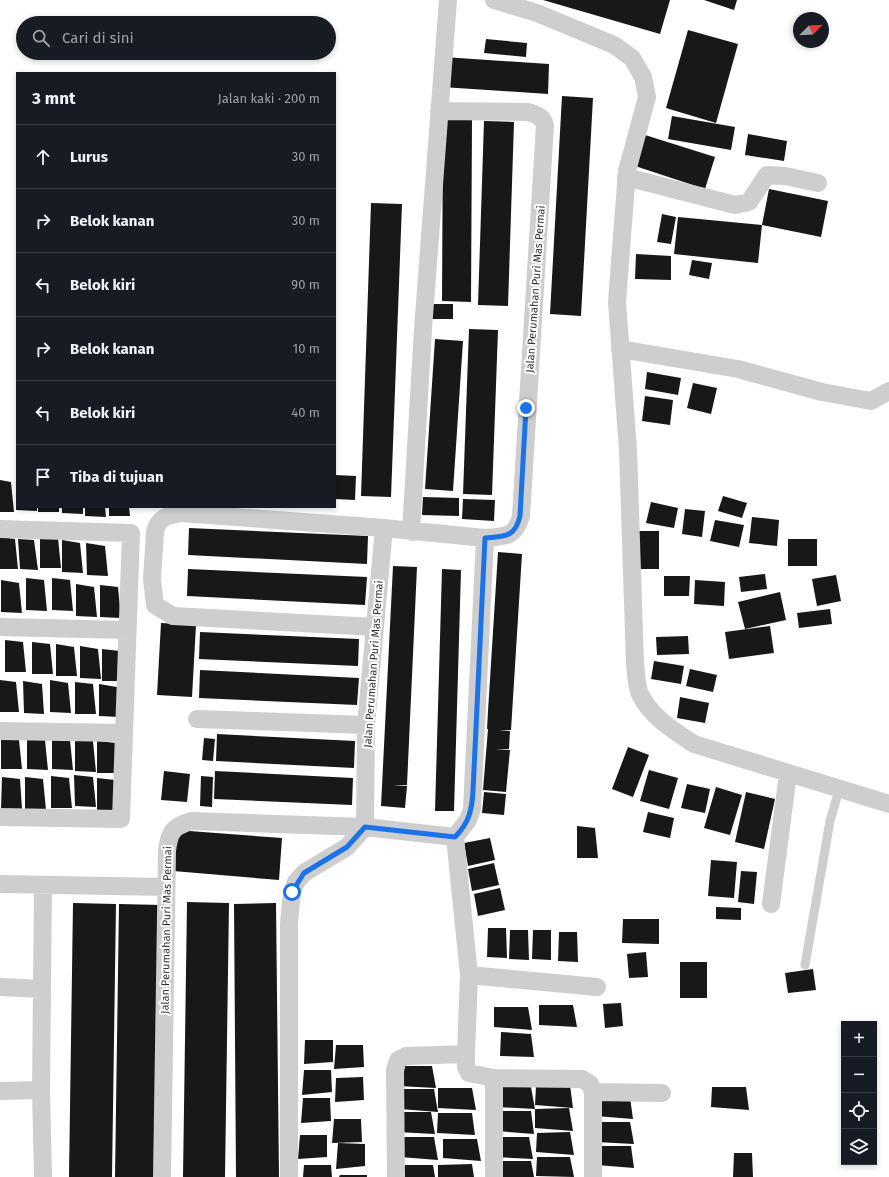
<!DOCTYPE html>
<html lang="id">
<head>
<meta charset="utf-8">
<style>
	:root { --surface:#171b24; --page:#242831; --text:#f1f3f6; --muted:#9ea1a6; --line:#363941 }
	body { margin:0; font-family:"Fira Sans",sans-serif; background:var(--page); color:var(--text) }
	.controls { position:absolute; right:12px; bottom:12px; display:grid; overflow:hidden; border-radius:0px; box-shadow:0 2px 6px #0003 }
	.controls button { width:36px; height:36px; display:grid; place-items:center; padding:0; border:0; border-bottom:1px solid var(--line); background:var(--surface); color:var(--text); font:20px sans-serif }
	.compass { position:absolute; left:793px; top:12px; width:36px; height:36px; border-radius:50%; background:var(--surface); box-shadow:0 2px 6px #0003; rotate:66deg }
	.stop { position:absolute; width:12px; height:12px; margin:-9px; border:3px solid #1a73e8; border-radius:50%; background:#fff }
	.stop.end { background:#1a73e8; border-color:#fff; box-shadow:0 1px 4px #0008 }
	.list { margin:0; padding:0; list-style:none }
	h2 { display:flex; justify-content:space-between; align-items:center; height:52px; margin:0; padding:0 16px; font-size:17px }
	h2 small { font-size:13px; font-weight:400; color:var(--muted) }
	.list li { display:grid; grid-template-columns:26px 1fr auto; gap:12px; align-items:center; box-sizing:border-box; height:64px; padding:0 16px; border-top:1px solid var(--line) }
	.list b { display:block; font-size:15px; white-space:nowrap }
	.list em { font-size:13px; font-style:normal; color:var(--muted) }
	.icon { flex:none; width:22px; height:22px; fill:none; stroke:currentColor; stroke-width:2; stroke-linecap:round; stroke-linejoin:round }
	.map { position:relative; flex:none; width:889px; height:1177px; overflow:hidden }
	.search { position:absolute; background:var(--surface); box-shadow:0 2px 6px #0003; left:16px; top:16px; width:320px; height:44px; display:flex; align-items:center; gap:10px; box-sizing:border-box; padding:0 14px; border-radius:22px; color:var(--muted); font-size:15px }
	.panel { position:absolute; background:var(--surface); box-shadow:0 2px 6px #0003; left:16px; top:72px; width:320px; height:436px; border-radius:0px }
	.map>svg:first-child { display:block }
	.building { fill:#181818 }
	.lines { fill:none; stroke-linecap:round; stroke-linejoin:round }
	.service { stroke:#cecece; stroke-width:9 }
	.minor { stroke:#cecece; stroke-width:18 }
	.route { stroke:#1a73e8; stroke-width:5 }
	.labels { text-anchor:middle; stroke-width:4; stroke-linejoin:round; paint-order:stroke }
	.street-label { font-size:11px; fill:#313131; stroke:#fff }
</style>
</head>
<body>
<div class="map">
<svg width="889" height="1177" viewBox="0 0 889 1177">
	<rect width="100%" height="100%" fill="#fff"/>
	<!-- building -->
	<path class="building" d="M543 0H670L660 34Z
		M704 0H737L734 10Z
		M688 30 738 44 716 123 666 108Z
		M486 39 527 43 526 57 484 53Z
		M444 57 549 64 548 94 442 87Z
		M562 96 593 98 581 316 550 314Z
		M672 116 735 127 731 150 668 139Z
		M443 120H472L471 302 442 301Z
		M484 121 514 122 508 306 478 305Z
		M748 134 787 141 784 161 745 155Z
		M645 135 715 157 705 189 635 166Z
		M769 189 828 201 821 237 762 225Z
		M371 203 402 204 391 497 361 496Z
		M662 214 676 217 671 244 657 242Z
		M678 217 762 225 758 263 674 254Z
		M636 254 671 256V280L635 279Z
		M692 260 712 263 709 279 689 275Z
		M432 304H453V319H432Z
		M469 329 498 330 492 495 463 494Z
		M435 339 463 341 453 491 425 489Z
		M647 372 681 378 678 395 645 389Z
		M693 383 717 388 711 414 687 408Z
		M645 396 673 400 670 425 642 421Z
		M335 475 356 476 355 500 335 499Z
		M0 480 11 482 14 512H0Z
		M723 496 747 503 742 518 718 511Z
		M423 497 459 498V516L422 515Z
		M463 499 495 500 494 521 462 519Z
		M651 502 678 508 674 528 646 523Z
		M16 507H37V511L16 510Z
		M38 507H59V512H38Z
		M62 507H83V514L62 513Z
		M85 507H105L106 517 85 516Z
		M109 507H129L130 516H109Z
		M685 509 705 511 702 537 682 534Z
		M752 517 779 520 777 546 749 543Z
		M715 520 744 525 739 547 710 541Z
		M189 528 368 536 367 564 188 555Z
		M637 531H659V569H637Z
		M40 536 58 538 61 568H40Z
		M0 537 15 539 18 569H0Z
		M18 539 34 540 38 570 20 569Z
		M788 539H817V566H788Z
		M62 540 80 543 83 573 62 572Z
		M86 543 105 546 108 576 87 575Z
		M498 552 522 554 511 730H499L510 731 509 749H495L510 750 506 792 483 790 488 729H487L488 711Z
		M393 566 417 567 407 785H393L407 786 405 808 381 806Z
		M188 569 367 577 365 605 187 596Z
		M442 569 461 570 454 811H435Z
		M765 574 767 589 741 592 739 577Z
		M836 575 841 601 817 606 812 579Z
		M664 576H690L689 596H664Z
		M26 578 44 580 47 611 26 610Z
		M52 578 70 580 73 611 52 610Z
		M1 580 19 583 22 613 1 612Z
		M695 580 725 582 724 606 694 604Z
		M76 584 94 587 97 617 76 616Z
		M100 585 118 587 121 618 100 617Z
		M780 592 786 620 745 629 738 602Z
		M830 609 832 624 799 628 797 613Z
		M161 623 196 625 192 697 157 695Z
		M770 626 774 653 729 659 725 632Z
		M200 632 359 639 358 666 199 659Z
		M688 636 689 654 657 655 656 637Z
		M5 640 23 642 26 672H5Z
		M32 642 50 644 53 674H32Z
		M56 644 74 647 77 676H56Z
		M80 646 98 649 101 679 80 678Z
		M102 649 120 651 123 681H102Z
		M654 661 684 666 681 684 651 679Z
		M690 669 717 675 713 692 686 686Z
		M200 670 359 678 357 705 199 698Z
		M0 680 16 682 19 712H0Z
		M50 680 68 683 71 713 50 712Z
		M23 681 42 684 44 714 24 713Z
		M75 682 93 684 96 714H75Z
		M99 684 117 687 120 717 99 716Z
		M680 697 709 703 705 723 677 718Z
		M217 734 355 741 354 768 216 761Z
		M1 737 19 740 22 769H1Z
		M27 737 45 740 48 770 27 769Z
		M52 737 70 740 73 770 52 769Z
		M204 738 215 739 213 761 202 760Z
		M75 739 93 741 96 772 75 771Z
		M97 741 116 743 118 773H97Z
		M628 747 649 755 633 797 612 789Z
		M649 770 678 778 669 809 640 801Z
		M164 771 190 774 187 802 161 800Z
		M215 771 353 778 352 805 214 799Z
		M74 775 93 777 96 807 75 806Z
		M51 776 69 778 72 808H51Z
		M201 776 213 777 212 807 200 806Z
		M2 777 20 779 22 809H1Z
		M25 777 43 779 46 810 25 809Z
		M97 778 115 780 118 811 97 810Z
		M687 784 710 789 705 813 681 808Z
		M716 787 742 795 730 835 704 828Z
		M484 792 506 794 504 815 482 813Z
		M746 792 775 799 764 849 735 842Z
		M648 812 674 818 670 838 643 832Z
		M577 826 595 828 598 858H577Z
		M176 830 282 838 279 880 173 871Z
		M490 838 495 860 468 866 464 843Z
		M711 860 737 862 734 898 708 896Z
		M494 863 499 885 472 891 468 869Z
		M741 871 757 872 754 904 738 902Z
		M500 888 505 910 478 916 474 894Z
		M187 902 229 903 225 1177H183Z
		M73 903 116 904 112 1177H69Z
		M276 903 279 1177H236L234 904Z
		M119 904 162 905 158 1177H115Z
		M716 907 741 908V920L716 919Z
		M623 919H659V944L622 943Z
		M488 928H506L507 958 487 957Z
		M510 930H528L529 960 509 959Z
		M533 930H551V960L532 959Z
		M559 932H577L578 962 558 961Z
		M646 952 648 977 629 978 627 954Z
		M680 962H707V998H680Z
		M813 969 816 990 788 993 785 973Z
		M621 1003 623 1026 605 1028 603 1004Z
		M539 1005H573L577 1027 539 1025Z
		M494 1007H528L532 1030 494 1027Z
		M501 1032 531 1034 534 1057 500 1056Z
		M305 1040H333V1062L304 1064Z
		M336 1045H363L364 1067 334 1069Z
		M399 1066H432L436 1088 398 1086Z
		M304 1070H331L332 1092 302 1095Z
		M363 1077 364 1100 335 1102 336 1078Z
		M570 1085 573 1108 535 1105 536 1086Z
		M497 1087H531L535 1109 497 1107Z
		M712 1087H746L749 1110 711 1107Z
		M438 1088H472L476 1110 438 1108Z
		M401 1089H434L438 1112 400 1109Z
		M596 1097H630L633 1119 595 1116Z
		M303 1098H330L331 1121 301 1123Z
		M569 1108 573 1131 535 1128V1109Z
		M497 1111H531L534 1134 496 1131Z
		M397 1112H431L435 1134 397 1132Z
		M438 1113H472L475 1135 437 1133Z
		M334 1119H361L362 1142 332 1143Z
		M597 1122H630L634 1144 596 1142Z
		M570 1132 574 1155 536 1152 537 1133Z
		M300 1135H327V1157L298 1159Z
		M401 1137H434L438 1160 400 1157Z
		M495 1137H529L533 1159 495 1157Z
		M443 1139H477L481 1161 443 1158Z
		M338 1143 365 1144V1166L336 1169Z
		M597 1146H631L634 1168 597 1165Z
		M734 1153H752L753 1177H733Z
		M537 1157H570L574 1177 536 1176Z
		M497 1161H531L534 1177H497Z
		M472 1164 474 1177H438V1165Z
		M304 1165H331L332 1177H303Z
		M399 1165H433L435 1177H399Z
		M340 1175H367V1177H339Z"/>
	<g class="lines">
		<!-- service -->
		<path class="service" d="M805 965 830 821 839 790"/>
		<!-- minor -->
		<path class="minor" d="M494 0 537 13 614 45 632 58 643 77 647 97 627 171 617 302 628 450 635 663C636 672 636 685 640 694 650 716 674 731 694 744L889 804
			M439 111 528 112C537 115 542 116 545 125L521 516C515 538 505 536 485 538
			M626 177 735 205 749 202 767 175 785 176 818 183
			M620 349 738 369 822 392 871 401 889 391
			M384 528 485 538 472 809 468 820 455 837 365 827 366 725Z
			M0 529 131 533 121 819 0 817
			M411 532 423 329 448 0
			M0 627 127 630
			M375 627 173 616 155 605 152 579 155 532C158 518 167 515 181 513L384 528
			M197 719 366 725
			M0 731 124 733
			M455 837 469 975 466 1054
			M0 884 166 887
			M771 904 788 774
			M469 975 597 987
			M0 987 42 989
			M0 1091 41 1090
			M593 1092 662 1093
			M43 1177 41 1090 43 885
			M162 1177 167 851C169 832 173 826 192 821L365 827
			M289 1177V923L292 892 296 882 304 873 347 847 365 827
			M396 1177 395 1070 398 1060 406 1056 466 1054V1067L469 1073 494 1078
			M494 1177V1078L582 1079 590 1084 593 1092V1177"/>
	</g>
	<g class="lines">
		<!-- route -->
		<path class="route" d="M292 892 304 873 347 847 365 827 455 837C469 823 472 810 473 791L485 538C504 536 515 538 520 516L526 408"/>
	</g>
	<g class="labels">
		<!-- street labels -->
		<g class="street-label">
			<text transform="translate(535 289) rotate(-86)" y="4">Jalan Perumahan Puri Mas Permai</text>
			<text transform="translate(373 664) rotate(-86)" y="4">Jalan Perumahan Puri Mas Permai</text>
			<text transform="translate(166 930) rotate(-89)" y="4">Jalan Perumahan Puri Mas Permai</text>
		</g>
	</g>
</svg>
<div class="controls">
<button>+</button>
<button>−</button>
<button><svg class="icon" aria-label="locate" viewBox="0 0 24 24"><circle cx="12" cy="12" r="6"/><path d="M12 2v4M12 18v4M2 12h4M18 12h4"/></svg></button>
<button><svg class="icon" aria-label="layers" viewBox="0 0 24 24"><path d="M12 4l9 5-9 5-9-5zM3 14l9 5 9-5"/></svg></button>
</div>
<svg class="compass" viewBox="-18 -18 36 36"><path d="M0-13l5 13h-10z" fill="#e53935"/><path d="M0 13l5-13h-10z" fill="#9ea1a6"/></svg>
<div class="stop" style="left:292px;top:892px"></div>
<div class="stop end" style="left:526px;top:408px"></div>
<div class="search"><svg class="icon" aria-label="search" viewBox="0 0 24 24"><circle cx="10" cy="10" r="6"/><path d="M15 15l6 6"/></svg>Cari di sini</div>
<section class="panel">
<h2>3 mnt<small>Jalan kaki · 200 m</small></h2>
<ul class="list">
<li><svg class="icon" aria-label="ahead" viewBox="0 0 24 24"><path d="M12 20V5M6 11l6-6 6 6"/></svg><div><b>Lurus</b></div><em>30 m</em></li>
<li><svg class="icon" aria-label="right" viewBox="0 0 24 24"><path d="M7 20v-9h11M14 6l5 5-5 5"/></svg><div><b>Belok kanan</b></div><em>30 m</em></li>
<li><svg class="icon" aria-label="left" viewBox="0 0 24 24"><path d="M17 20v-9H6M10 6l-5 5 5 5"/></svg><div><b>Belok kiri</b></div><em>90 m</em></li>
<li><svg class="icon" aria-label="right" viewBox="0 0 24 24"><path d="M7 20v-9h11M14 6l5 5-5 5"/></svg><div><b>Belok kanan</b></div><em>10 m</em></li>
<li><svg class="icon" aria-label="left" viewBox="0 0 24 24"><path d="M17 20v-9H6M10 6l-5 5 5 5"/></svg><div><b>Belok kiri</b></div><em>40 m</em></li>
<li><svg class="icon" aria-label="arrive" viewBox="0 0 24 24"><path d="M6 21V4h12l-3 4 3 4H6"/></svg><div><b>Tiba di tujuan</b></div></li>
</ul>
</section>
</div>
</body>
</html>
